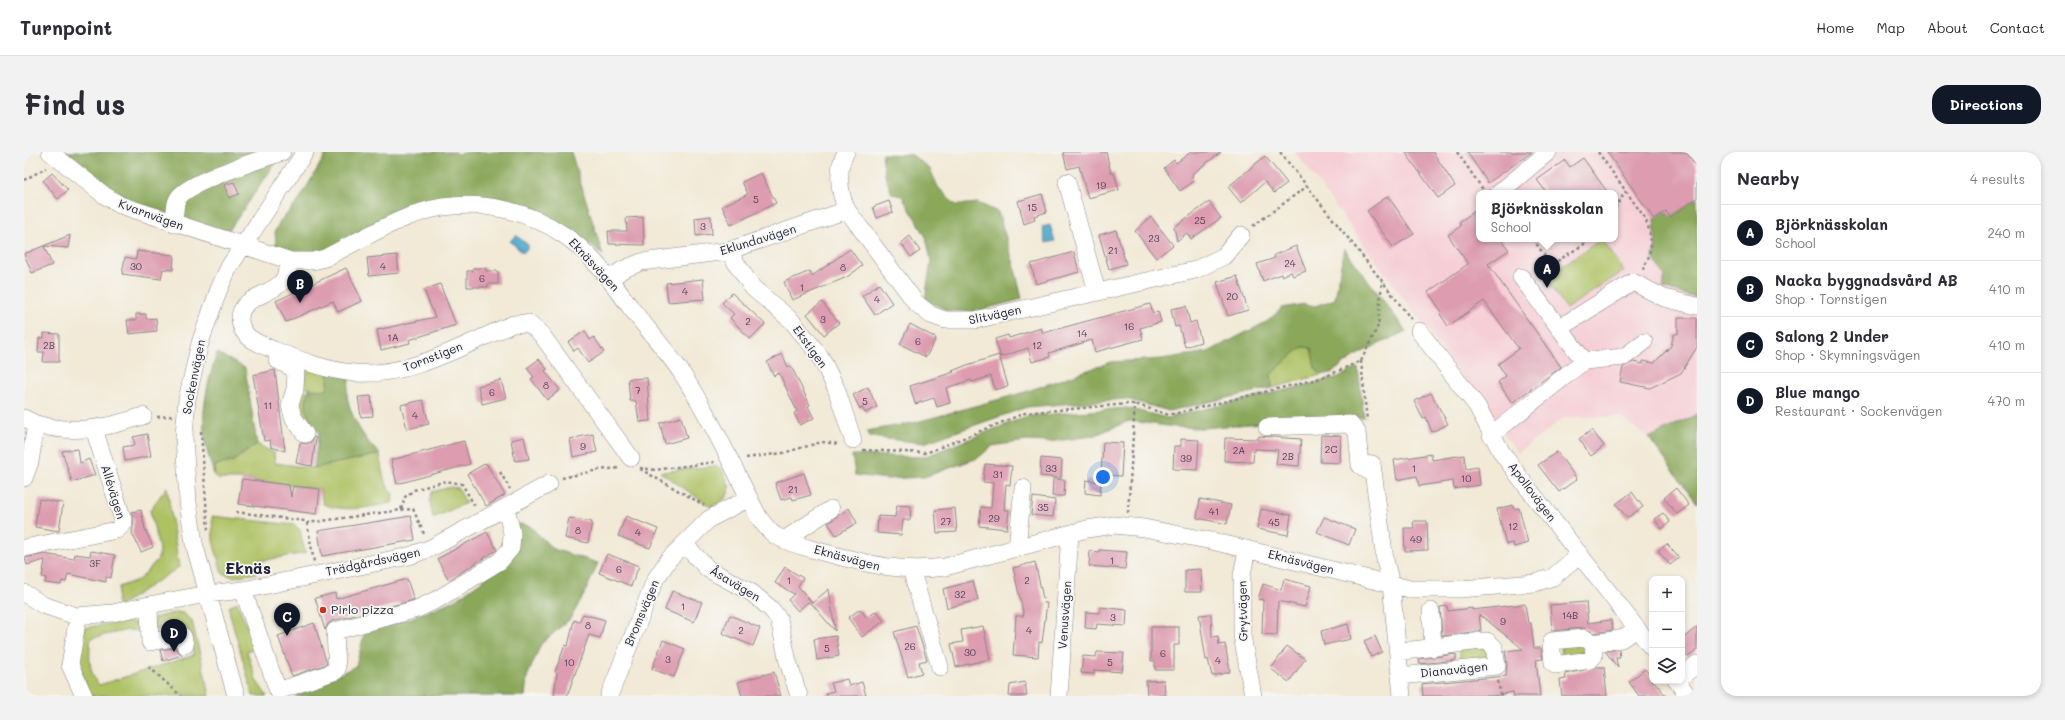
<!DOCTYPE html>
<html lang="en">
<head>
<meta charset="utf-8">
<style>
	:root { --surface:#fff; --page:#f2f2f3; --text:#2b2b33; --muted:#7c7c81; --line:#e1e1e2; --accent:#111827 }
	body { margin:0; font-family:Mali,sans-serif; background:var(--page); color:var(--text) }
	.controls { position:absolute; right:12px; bottom:12px; display:grid; overflow:hidden; border-radius:8px; box-shadow:0 2px 6px #0003 }
	.controls button { width:36px; height:36px; display:grid; place-items:center; padding:0; border:0; border-bottom:1px solid var(--line); background:var(--surface); color:var(--text); font:20px sans-serif }
	.you { position:absolute; left:1079px; top:325px; width:14px; height:14px; margin:-10px; border:3px solid #fff; border-radius:50%; background:#1a73e8; box-shadow:0 0 0 6px #1a73e833 }
	.badge { display:grid; place-items:center; width:26px; height:26px; border-radius:50%; background:var(--accent); color:#fff; font-size:13px; font-weight:700 }
	.pin { position:absolute; translate:-50% -33px; filter:drop-shadow(0 1px 2px #0008) }
	.pin::after { content:''; position:absolute; top:21px; width:14px; height:12px; background:inherit; clip-path:polygon(0 0,100% 0,50% 100%) }
	.popup { position:absolute; left:1452px; top:38px; width:142px; height:52px; box-sizing:border-box; display:grid; place-content:center; border-radius:8px; background:var(--surface); filter:drop-shadow(0 1px 3px #0005); font-size:13px; white-space:nowrap; color:var(--muted) }
	.popup b { font-size:15px; color:var(--text) }
	.popup::after { content:''; position:absolute; left:50%; top:100%; margin-left:-8px; border:8px solid transparent; border-top-color:var(--surface) }
	.list { margin:0; padding:0; list-style:none }
	h2 { display:flex; justify-content:space-between; align-items:center; height:52px; margin:0; padding:0 16px; font-size:17px }
	h2 small { font-size:13px; font-weight:400; color:var(--muted) }
	.list li { display:grid; grid-template-columns:26px 1fr auto; gap:12px; align-items:center; box-sizing:border-box; height:56px; padding:0 16px; border-top:1px solid var(--line) }
	.list b { display:block; font-size:15px; white-space:nowrap }
	.list p { margin:0; font-size:13px; white-space:nowrap; color:var(--muted) }
	.list em { font-size:13px; font-style:normal; color:var(--muted) }
	.icon { flex:none; width:22px; height:22px; fill:none; stroke:currentColor; stroke-width:2; stroke-linecap:round; stroke-linejoin:round }
	.map { position:relative; flex:none; width:1673px; height:544px; overflow:hidden; border-radius:16px }
	header { display:flex; align-items:center; gap:24px; box-sizing:border-box; height:56px; padding:0 20px; background:var(--surface); border-bottom:1px solid var(--line) }
	header strong { font-size:19px }
	nav { display:flex; gap:22px; margin-inline-start:auto; font-size:14px }
	.intro { display:flex; align-items:center; justify-content:space-between; box-sizing:border-box; height:96px; padding:0 24px }
	h1 { margin:0; font-size:28px }
	.button { padding:10px 18px; border-radius:16px; background:var(--accent); color:#fff; font-size:14px; font-weight:700 }
	main { display:flex; gap:24px; padding:0 24px }
	aside { flex:1; background:var(--surface); border-radius:16px; box-shadow:0 2px 6px #0003 }
	.map>svg:first-child { display:block }
	.built { fill:#f6cfd6; fill-rule:evenodd }
	.green { fill:#aec164; stroke:#687250 }
	.forest { fill:#8aa75a; stroke:#56644a }
	.water { fill:#4da8cb; stroke:#386583 }
	.building { fill:#dd9cb0 }
	.lines { fill:none; stroke-linecap:round; stroke-linejoin:round }
	.minor-casing { stroke:#8a8688; stroke-width:18 }
	.path { stroke:#8a8688; stroke-width:2.5; stroke-dasharray:3 3; stroke-linecap:butt }
	.minor { stroke:#fff; stroke-width:17 }
	.poi-dot { fill:#c8321e; stroke:#f6f6f2; stroke-width:1.5 }
	.labels { text-anchor:middle; stroke-width:3.5; stroke-linejoin:round; paint-order:stroke }
	.number-label { font-size:10px; fill:#514058 }
	.street-label { font-size:12px; fill:#22223b; stroke:#f6f6f2 }
	.poi-label { font-size:12px; fill:#22223b; stroke:#f6f6f2; text-anchor:start }
	.district-label { font-size:16px; font-weight:bold; fill:#22223b; stroke:#f6f6f2 }
</style>
</head>
<body>
<header>
<strong>Turnpoint</strong>
<nav><a>Home</a><a>Map</a><a>About</a><a>Contact</a></nav>
</header>
<div class="intro"><h1>Find us</h1><a class="button">Directions</a></div>
<main>
<div class="map">
<svg width="1673" height="544" viewBox="0 0 1673 544">
	<rect width="100%" height="100%" fill="#f6f6f2"/>
	<filter id="ink" filterUnits="userSpaceOnUse"><feTurbulence type="fractalNoise" baseFrequency=".025" numOctaves="2"/><feDisplacementMap in="SourceGraphic" scale="8" xChannelSelector="R" yChannelSelector="G"/><feConvolveMatrix kernelMatrix="1 2 1 2 8 2 1 2 1" color-interpolation-filters="sRGB"/></filter>
	<filter id="wash" filterUnits="userSpaceOnUse"><feTurbulence type="fractalNoise" baseFrequency=".012" numOctaves="4" result="noise"/><feDisplacementMap in="SourceGraphic" scale="16" xChannelSelector="R" yChannelSelector="G"/><feGaussianBlur stdDeviation="0.9" result="paint"/><feColorMatrix in="noise" values="0 0 0 0 0 0 0 0 0 0 0 0 0 0 0 0 0 1.4 0 .05"/><feComposite in="paint" operator="in"/></filter>
	<g filter="url(#wash)">
		<rect width="100%" height="100%" fill="#f2e9d6"/>
		<!-- built -->
		<path class="built" d="M1271 0H1666L1673 10V262L1625 286 1596 265H1541L1494 301ZM1455 41H1591V87H1455Z"/>
		<!-- green -->
		<path class="green" d="M1578 87 1600 119 1542 157 1521 125Z
			M1277 195 1287 196 1291 216 1297 223 1248 236 1247 222Z
			M281 215 305 221 304 239 285 265 292 277C289 276 285 276 283 274 274 269 272 250 276 242L287 237 279 235Z
			M233 292 250 301 251 311 289 316 356 302C357 313 359 334 369 341L368 351C344 355 322 361 299 352L296 337 218 327H194L190 323 192 313 208 310Z
			M690 314 698 317 706 336 702 346 687 355 636 320Z
			M143 335 155 415 94 455 93 450 95 435 116 427 134 407 135 397 126 358Z
			M426 335 434 336 442 351 409 366 406 349 408 340Z
			M188 364 271 373 276 378 281 401 231 410 233 421 209 425 198 421 189 389Z
			M213 450 232 496 223 499 232 528 243 544H229L206 463 205 455Z
			M153 460 159 461 168 469 186 544H66L52 504 60 476C75 474 109 465 120 475L115 479 104 478 67 486C65 501 64 521 75 533L170 503 163 475 149 476V472H136L135 478 130 477V466Z
			M1562 492 1563 506 1538 508 1537 493Z
			M1460 494 1468 509 1437 516 1435 496Z"/>
		<!-- forest -->
		<path class="forest" d="M38 0H259L206 77 193 78 108 49 81 34Z
			M303 0H432V2L448 0H547L579 103C543 74 509 48 461 44 433 42 401 48 375 58 340 73 309 110 268 102 261 100 257 99 252 94L251 79 256 69 274 50Z
			M858 2 888 3 906 17 914 35 932 53 954 51 974 60 989 109 998 147 949 160 924 159 901 148 907 109 902 85 878 44 868 42 861 23Z
			M1673 46V146L1639 136 1641 124 1629 106 1632 93 1630 67 1642 59 1646 65Z
			M1320 96 1382 179 1336 201 1307 221 1297 223 1291 216 1287 196 1278 195 1247 222 1248 236 1145 259 1102 247 1003 255 900 291 846 285 842 279 889 271 998 241 1087 210 1137 207 1184 200 1244 169 1258 156 1280 152 1292 154 1311 147Z
			M193 201 221 216 233 292 208 310 192 313 190 323C187 312 183 301 181 290 176 261 184 228 193 201Z
			M1334 216 1340 265 1287 267 1178 276 1151 275 1105 269 1069 284 1024 290 1002 289 968 294 954 306 900 325 863 327 831 323 828 303 900 305 1003 264 1103 256 1143 266 1312 226Z
			M305 221 325 225C326 231 323 237 323 243 326 264 340 288 356 302L290 316 295 280C283 269 277 251 287 237L303 238Z
			M1673 262V351L1625 286Z
			M495 372 506 374 529 397 574 411 560 443 546 467 517 492 503 525 501 544H271L332 514 341 479 387 466 431 448 462 426 491 374Z"/>
		<!-- water -->
		<path class="water" d="M1026 73 1031 89 1022 91 1018 75Z
			M492 83 505 94 499 101 486 89Z"/>
		<g id="blocks">
			<!-- building -->
			<path class="building" d="M1039 0H1082L1087 21H1090L1095 38 1064 46 1055 14 1043 17Z
				M1167 0H1197L1168 22 1169 24 1167 25 1170 29 1156 39 1140 16 1150 8 1152 11Z
				M1381 0H1409L1431 34 1414 46Z
				M1443 0H1508L1464 31Z
				M1583 0H1662L1673 16V46L1646 65 1642 59 1630 67Z
				M1241 4 1263 31 1250 41 1241 30 1217 51 1204 35Z
				M1559 6 1584 41H1523L1513 28 1541 8 1546 15Z
				M28 21 44 38 34 47 19 29Z
				M737 21 752 51 707 73 698 54 724 42 718 30Z
				M210 30 215 42 205 46 200 33Z
				M1018 42 1023 60 1010 64 1011 68 1000 72 994 49Z
				M1364 44 1390 82 1369 95 1343 59Z
				M865 49 869 60 853 66 849 55Z
				M1185 50 1197 66 1167 87 1163 81 1153 89 1150 75Z
				M1451 59 1455 65V87H1477L1485 98 1464 112 1537 215 1488 251 1474 230 1482 224 1474 212 1495 197 1460 149 1424 174 1416 162 1418 160 1404 140 1444 112 1424 83 1437 74 1435 70Z
				M687 64 688 82 672 84 671 66Z
				M619 65 620 93 585 92 584 79H603L602 66Z
				M1127 65 1149 93 1132 106 1111 79Z
				M1092 78 1102 112 1085 117 1075 83Z
				M46 83 44 96 20 94 28 113 8 121 0 102Z
				M886 84 896 99 887 105 877 91Z
				M1272 94 1282 119 1269 124 1267 120 1258 124 1257 122 1239 129 1233 112 1251 106 1250 103Z
				M826 97 838 114 823 125 768 148 760 130 786 119 788 124Z
				M113 99 150 103 149 118 139 117 137 127 98 122 101 105 112 107Z
				M1050 100 1055 120 1012 132 1007 112Z
				M373 103 375 121 345 124 343 106Z
				M322 116 338 149 314 160 309 149 262 170 252 149Z
				M449 116H462V119H474V132H464V135H443V119H449Z
				M1213 124 1224 158 1204 164 1193 130Z
				M679 127 681 147 644 150 642 131Z
				M416 132 432 173 385 188 386 191 357 198 353 178 411 165 400 138Z
				M855 132 868 151 851 163 838 144Z
				M708 141 741 172 726 187 706 166 710 162 698 151Z
				M798 150 815 171 800 183 783 162Z
				M1126 152 1129 161 1134 159 1137 170 1116 176 1119 187 1071 200 1068 188 1025 201 1026 205 1008 210 1004 196 977 205 971 187 984 183 985 186 1017 176 1019 181Z
				M1162 154 1166 171 1172 169 1177 190 1161 195 1155 174 1151 175 1147 157Z
				M112 162H122V167L132 166 133 179 105 182 103 168H112Z
				M1654 166H1673V195L1657 221 1626 236 1596 230 1599 215 1609 210 1619 212V209L1630 211 1647 194 1650 182H1654Z
				M886 172 912 186 902 205 876 192Z
				M561 179 566 188 570 185 580 200 564 211 554 196 550 199 544 190Z
				M20 181 35 182V210H19L20 200H14L15 186H20Z
				M758 202 764 215 767 214 786 253 784 254 790 266 776 273 770 261 773 259 755 221 750 224 743 210Z
				M975 203 984 234 971 238 967 224 948 230 947 228 922 236 926 251 913 255 910 246 891 252 886 234 930 220 928 219 943 213Z
				M515 207 523 217 521 219 536 238 523 248 507 227 510 225 503 216Z
				M251 218 261 299 247 295 246 288 240 289 229 223Z
				M623 226 626 269 615 270 612 249H606L604 227Z
				M477 228 482 246 458 252 454 234Z
				M844 235 853 255 841 261 838 255 836 257 829 243Z
				M1407 241 1424 272 1408 280 1402 265 1399 267 1390 249Z
				M347 244 349 264 337 265 334 245Z
				M399 248 405 272 383 277 377 253Z
				M657 265 663 286 641 292 636 271Z
				M1568 278 1580 294 1567 304 1555 287Z
				M123 282 127 304 101 309 99 295 111 293 109 285Z
				M569 282 573 300 549 305 546 287Z
				M1297 283 1317 284 1316 311 1296 310Z
				M1235 284 1277 287 1275 314 1252 312 1254 298 1230 297 1229 310 1200 309 1201 286 1234 287Z
				M290 285 292 286 288 314 272 311 276 291 282 292 287 290Z
				M500 285 505 307 491 309 487 288Z
				M1157 287 1175 288 1173 318 1149 317 1150 294H1157Z
				M440 289 446 312 373 332 367 308Z
				M1079 290 1099 291 1097 324 1077 323Z
				M54 297 56 311 65 307 71 323 48 330 38 299Z
				M1533 300 1553 327 1535 340 1514 313Z
				M1407 302 1408 308 1440 303 1442 317 1454 315 1456 333 1430 337 1429 329 1395 334 1393 324 1373 328 1370 308Z
				M1017 306 1038 308 1037 326 1016 324Z
				M462 311 481 343 462 354 443 322Z
				M961 312 988 314 986 333 982 332 980 358H985L983 377 955 374 957 355 967 356 969 331 959 330Z
				M780 321 787 343 769 348 768 345 757 348 751 331Z
				M218 327 265 333 267 345 269 334 296 337 293 362 214 352Z
				M1029 327 1041 328 1040 344H1028Z
				M1062 328 1077 330 1076 343 1061 341Z
				M1652 336 1665 353 1653 362 1640 346Z
				M1608 340 1619 355 1603 366 1592 352Z
				M1009 345 1031 348 1029 365 1007 363Z
				M15 347 39 351 35 379 11 375Z
				M1176 347 1207 353 1203 372 1173 366Z
				M873 353 887 354 886 368H879L877 383 853 381 854 364 871 365Z
				M1489 353 1490 357 1495 356 1504 391 1490 395 1489 391 1482 392 1473 357Z
				M825 356 833 371 812 383 804 371Z
				M931 356 933 380 913 381 911 358Z
				M1237 357 1267 363 1264 383 1233 377Z
				M117 358 121 377 129 395 117 400 108 381 110 368 107 360Z
				M1639 361 1646 370 1638 377 1630 367Z
				M387 364 391 388 298 404 294 379Z
				M602 364 634 377 626 396 594 384Z
				M1300 365 1331 377 1325 393 1293 380Z
				M545 366 568 370 564 391 541 386Z
				M1389 369H1403L1404 398 1381 399 1380 376H1390Z
				M463 380 473 398 425 428 413 407Z
				M1643 392 1655 406 1646 413 1634 399Z
				M1075 398 1103 400 1101 417 1065 414 1066 399 1075 400Z
				M67 399 91 403 87 426 82 425V430L44 422 42 430 38 429 37 433 21 431 22 426 18 425 21 408 3 413 1 406 20 402 50 407 51 402 66 404Z
				M583 402 615 414 607 434 575 421Z
				M1011 410 1020 451H1023L1018 491 1015 490 1014 505 989 503 992 464H1000L989 416Z
				M761 415 779 426 774 434 788 451 805 437 811 479 788 452 784 450 774 459 764 448 770 442 751 431Z
				M1177 417 1178 440H1161V418Z
				M383 427 390 448 308 469 304 472 301 478 291 446 311 441 312 447Z
				M1260 427 1287 434 1281 455 1254 449 1253 483 1238 482 1239 448 1234 447 1239 432 1257 438Z
				M949 429 954 448 923 456 919 437Z
				M648 439 678 450 670 470 641 458Z
				M1562 450 1564 471 1587 468 1589 478 1571 481 1559 476 1528 479 1526 453Z
				M1501 452 1504 471H1507L1510 496H1517L1519 507 1512 508 1516 544H1490L1489 540 1469 544H1399L1398 532 1482 524 1483 512 1481 499 1499 497 1455 462 1457 479 1418 484 1416 455 1423 454 1424 459 1448 456V458Z
				M1076 455 1103 458 1102 474 1073 472 1072 477 1061 476 1062 460 1076 461Z
				M836 457 843 466 852 459 860 469 838 485 824 466Z
				M559 462 581 468 576 486 565 483 543 544H530L533 521 531 520 541 493 544 494 550 468 555 470Z
				M1187 462 1188 485 1194 484 1195 493 1201 492 1206 520 1188 524 1184 507 1182 508 1175 463Z
				M706 463 736 476 729 494 698 481Z
				M290 471 303 512 268 524 254 484Z
				M1324 472 1327 487 1300 493 1297 479Z
				M892 474 903 508 895 510 898 521 884 525 870 480Z
				M959 474 966 507 932 515 927 492 939 490 937 478Z
				M1127 475H1155V493H1150V518H1131V509H1127Z
				M1673 475V498L1664 505 1658 498V487Z
				M812 484 815 504 793 508 790 487Z
				M1351 484 1358 500 1347 505 1340 489Z
				M639 488 661 497 650 525 628 517Z
				M1263 494 1281 507 1265 530 1247 517Z
				M151 496 158 503 139 509 136 498Z
				M1595 497 1596 506H1592L1594 516 1581 499Z
				M1073 500 1100 501 1098 520 1070 518V522L1057 521 1059 504 1072 505Z
				M1432 502V508L1396 512 1395 507Z
				M1573 515H1580L1583 544H1538L1536 528 1542 527 1541 522Z
				M1621 517 1628 526V529H1630L1642 544H1615L1605 530Z
				M750 520 757 544H718L714 530Z
				M823 527 825 534 838 530 842 544H803L802 541 810 539 807 531Z
				M1140 528 1141 544H1123L1122 529Z
				M1001 530 1003 544H985L986 533Z"/>
		</g>
	</g>
	<g filter="url(#ink)">
		<use href="#blocks" fill-opacity="0" stroke="#8a8688" stroke-width="1"/>
		<g class="lines">
			<!-- minor casing -->
			<g class="minor-casing">
				<path id="minor" d="M26 0 80 43 96 53 267 109H289L301 106C337 88 379 61 419 55 461 49 505 59 540 83 567 101 588 130 607 156 623 177 642 198 657 220 687 266 709 315 734 364 739 371 744 379 752 384 768 393 785 396 802 401 844 412 876 421 921 415L1063 377 1090 373 1120 376 1188 389 1386 437H1436L1511 431 1529 425 1556 402
					M822 0C812 17 815 41 823 58L892 151 907 163 921 168H951L1171 118 1200 104 1217 83
					M1043 30 1073 140
					M1475 41 1524 0
					M150 72C151 64 150 51 155 45 168 28 236 8 258 0
					M704 99 729 136 768 169 796 204 812 236 829 288
					M267 109C264 116 262 126 257 131 244 144 216 145 216 167 216 186 236 192 250 198 275 208 304 219 331 221 387 225 439 193 489 172L504 171 517 182 607 306
					M1497 125 1560 209
					M586 127 598 118 617 110 704 99 823 58
					M1535 176 1609 130 1640 146 1673 154
					M1395 179 1453 254 1478 301 1500 331 1628 496
					M253 208 272 218 271 237 266 253 269 265 281 282
					M0 266 12 272 6 310 0 326
					M12 272C49 283 83 276 119 264
					M1243 275 1326 272 1333 280 1336 313 1350 323
					M1467 283 1560 209 1600 205 1620 190
					M1348 312 1361 408 1367 432 1378 544
					M760 388 807 357
					M661 393 684 417 728 441 747 457 755 467 764 510 775 544
					M0 396 93 378 100 371 70 277
					M993 396 999 336
					M1223 397 1218 423V483L1229 544
					M887 417 916 515
					M219 438 254 539 312 519 313 517 311 479 393 457 414 447 476 409 487 396 488 381 482 356
					M0 441 19 453 52 464 89 461 125 453 183 442 219 438 385 404 407 396 525 332
					M125 453 126 490 159 484 161 493
					M1407 459 1409 496
					M54 464 46 513 60 544
					M1569 491 1560 486 1528 489 1527 491 1529 511 1531 513 1566 508 1570 504 1569 491 1597 487 1613 477
					M1374 499C1404 498 1433 490 1463 489L1470 495 1473 514 1376 524
					M1658 524 1673 512
					M1653 529 1664 544
					M212 544 170 391 164 350 160 284 163 247 176 191 195 137 205 115 281 0
					M585 544 631 428 645 407 685 367 725 346
					M1035 544 1046 382"/>
			</g>
			<!-- path -->
			<path class="path" d="M1256 0 1358 129 1387 167
				M1433 0 1460 39
				M1574 0 1621 66C1629 85 1629 101 1618 119
				M0 28 22 16
				M1591 56 1602 39
				M1229 74 1282 35
				M1509 87 1527 113
				M1513 122 1568 87
				M1337 209 1343 269
				M133 265 148 264
				M177 279 184 378
				M839 298 902 301 1001 261 1103 252H1111L1145 263 1298 226 1337 209 1354 174 1358 129
				M722 306 759 301 798 290 815 292
				M616 316 631 318 691 310
				M616 317 680 353
				M476 320 486 337
				M538 326 574 318 596 316
				M377 358 389 357 401 384
				M212 360 281 369 283 371 377 358 381 345 390 338 422 329 438 332 452 356
				M1104 361 1111 252
				M283 371 290 410
				M125 515 157 544
				M1474 529 1477 544"/>
			<!-- minor -->
			<use href="#minor" class="minor"/>
		</g>
	</g>
	<!-- markers -->
	<circle class="poi-dot" cx="299" cy="458" r="4"/>
	<g class="labels">
		<!-- number labels -->
		<g class="number-label">
			<text x="1077" y="37">19</text>
			<text x="732" y="51">5</text>
			<text x="1008" y="59">15</text>
			<text x="1176" y="72">25</text>
			<text x="679" y="78">3</text>
			<text x="1130" y="90">23</text>
			<text x="1089" y="102">21</text>
			<text x="1266" y="115">24</text>
			<text x="112" y="118">30</text>
			<text x="359" y="118">4</text>
			<text x="819" y="119">8</text>
			<text x="458" y="130">6</text>
			<text x="778" y="139">1</text>
			<text x="661" y="143">4</text>
			<text x="1208" y="148">20</text>
			<text x="853" y="151">4</text>
			<text x="799" y="171">3</text>
			<text x="724" y="173">2</text>
			<text x="1105" y="178">16</text>
			<text x="1058" y="185">14</text>
			<text x="369" y="189">1A</text>
			<text x="894" y="193">6</text>
			<text x="25" y="197">2B</text>
			<text x="1013" y="197">12</text>
			<text x="522" y="237">8</text>
			<text x="614" y="242">7</text>
			<text x="468" y="244">6</text>
			<text x="841" y="253">5</text>
			<text x="244" y="257">11</text>
			<text x="391" y="267">4</text>
			<text x="559" y="298">9</text>
			<text x="1307" y="301">2C</text>
			<text x="1215" y="302">2A</text>
			<text x="1264" y="308">2B</text>
			<text x="1162" y="310">39</text>
			<text x="1027" y="320">33</text>
			<text x="1390" y="320">1</text>
			<text x="974" y="326">31</text>
			<text x="1442" y="330">10</text>
			<text x="769" y="341">21</text>
			<text x="1019" y="359">35</text>
			<text x="1190" y="363">41</text>
			<text x="970" y="370">29</text>
			<text x="922" y="373">27</text>
			<text x="1250" y="374">45</text>
			<text x="1489" y="378">12</text>
			<text x="554" y="382">8</text>
			<text x="614" y="384">4</text>
			<text x="1392" y="391">49</text>
			<text x="1088" y="412">1</text>
			<text x="71" y="415">3F</text>
			<text x="595" y="421">6</text>
			<text x="765" y="432">1</text>
			<text x="1003" y="432">2</text>
			<text x="936" y="446">32</text>
			<text x="659" y="458">1</text>
			<text x="1546" y="467">14B</text>
			<text x="1089" y="469">3</text>
			<text x="1479" y="473">9</text>
			<text x="564" y="477">8</text>
			<text x="717" y="482">2</text>
			<text x="1005" y="482">4</text>
			<text x="886" y="498">26</text>
			<text x="803" y="500">5</text>
			<text x="946" y="504">30</text>
			<text x="1139" y="505">6</text>
			<text x="644" y="511">3</text>
			<text x="1194" y="512">4</text>
			<text x="545" y="514">10</text>
			<text x="1086" y="514">5</text>
		</g>
		<!-- street labels -->
		<g class="street-label">
			<text transform="translate(127 63) rotate(20)" y="4">Kvarnvägen</text>
			<text transform="translate(734 88) rotate(-17)" y="4">Eklundavägen</text>
			<text transform="translate(570 113) rotate(47)" y="4">Eknäsvägen</text>
			<text transform="translate(971 163) rotate(-12)" y="4">Slitvägen</text>
			<text transform="translate(786 195) rotate(54)" y="4">Ekstigen</text>
			<text transform="translate(409 205) rotate(-21)" y="4">Tornstigen</text>
			<text transform="translate(170 225) rotate(-79)" y="4">Sockenvägen</text>
			<text transform="translate(89 340) rotate(73)" y="4">Allévägen</text>
			<text transform="translate(1508 340) rotate(53)" y="4">Apollovägen</text>
			<text transform="translate(823 406) rotate(15)" y="4">Eknäsvägen</text>
			<text transform="translate(349 410) rotate(-12)" y="4">Trädgårdsvägen</text>
			<text transform="translate(1277 410) rotate(14)" y="4">Eknäsvägen</text>
			<text transform="translate(711 432) rotate(31)" y="4">Åsavägen</text>
			<text transform="translate(1219 459) rotate(-91)" y="4">Grytvägen</text>
			<text transform="translate(618 461) rotate(-67)" y="4">Bromsvägen</text>
			<text transform="translate(1041 463) rotate(-86)" y="4">Venusvägen</text>
			<text transform="translate(1430 518) rotate(-6)" y="4">Dianavägen</text>
		</g>
		<!-- poi labels -->
		<g class="poi-label">
			<text x="307" y="462">Pirlo pizza</text>
		</g>
		<!-- district labels -->
		<g class="district-label">
			<text x="224" y="422">Eknäs</text>
		</g>
	</g>
</svg>
<div class="controls">
<button>+</button>
<button>−</button>
<button><svg class="icon" aria-label="layers" viewBox="0 0 24 24"><path d="M12 4l9 5-9 5-9-5zM3 14l9 5 9-5"/></svg></button>
</div>
<div class="you"></div>
<div class="pin badge" style="left:1523px;top:136px">A</div>
<div class="popup"><b>Björknässkolan</b>School</div>
<div class="pin badge" style="left:276px;top:151px">B</div>
<div class="pin badge" style="left:263px;top:484px">C</div>
<div class="pin badge" style="left:150px;top:500px">D</div>
</div>
<aside>
<h2>Nearby<small>4 results</small></h2>
<ul class="list">
<li><span class="badge">A</span><div><b>Björknässkolan</b><p>School</p></div><em>240 m</em></li>
<li><span class="badge">B</span><div><b>Nacka byggnadsvård AB</b><p>Shop · Tornstigen</p></div><em>410 m</em></li>
<li><span class="badge">C</span><div><b>Salong 2 Under</b><p>Shop · Skymningsvägen</p></div><em>410 m</em></li>
<li><span class="badge">D</span><div><b>Blue mango</b><p>Restaurant · Sockenvägen</p></div><em>470 m</em></li>
</ul>
</aside>
</main>
</body>
</html>
